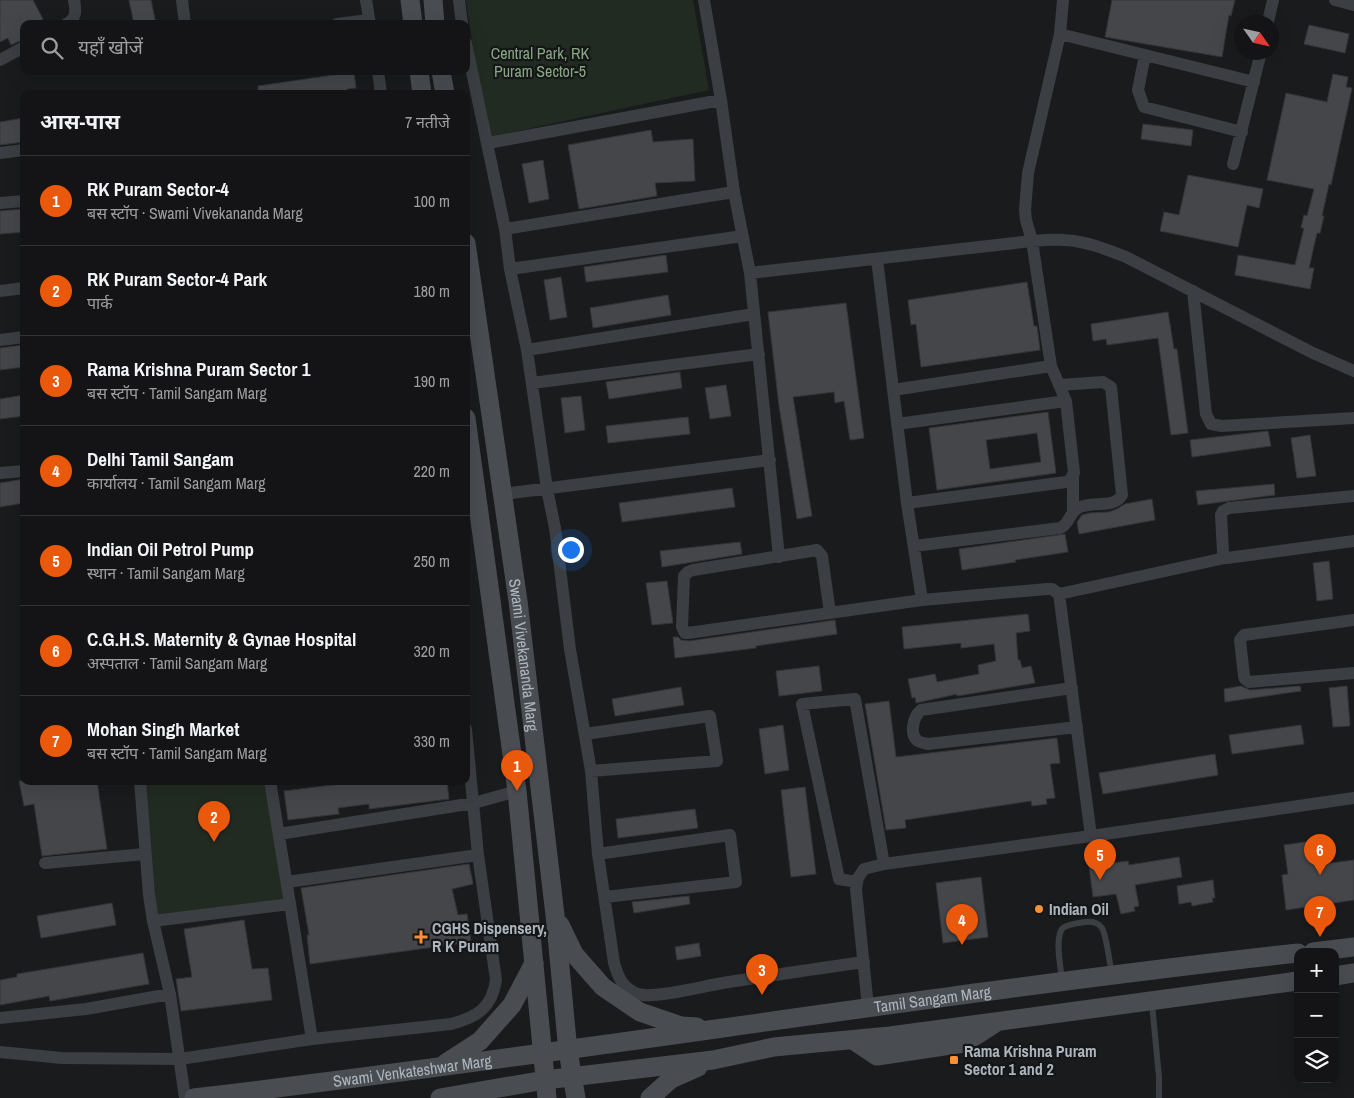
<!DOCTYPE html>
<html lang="hi">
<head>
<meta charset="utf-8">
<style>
	:root { --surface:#141416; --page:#1d1d1f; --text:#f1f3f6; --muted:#9d9ea1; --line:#333335; --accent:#ea580c }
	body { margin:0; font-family:"Archivo Narrow","Noto Sans Devanagari",sans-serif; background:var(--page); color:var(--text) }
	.controls { position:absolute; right:15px; bottom:15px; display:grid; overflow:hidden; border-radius:10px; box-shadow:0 5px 20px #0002 }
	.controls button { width:45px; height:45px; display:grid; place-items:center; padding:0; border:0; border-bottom:1px solid var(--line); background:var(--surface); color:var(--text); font:25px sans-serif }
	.compass { position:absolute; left:1234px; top:15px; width:45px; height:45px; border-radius:50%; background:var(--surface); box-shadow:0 5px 20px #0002; rotate:124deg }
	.you { position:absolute; left:570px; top:549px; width:18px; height:18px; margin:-12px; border:4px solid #fff; border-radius:50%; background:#1a73e8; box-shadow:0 0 0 8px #1a73e833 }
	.badge { display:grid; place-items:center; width:32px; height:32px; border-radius:50%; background:var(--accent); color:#fff; font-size:16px; font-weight:700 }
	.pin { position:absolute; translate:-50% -41px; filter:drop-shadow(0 1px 2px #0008) }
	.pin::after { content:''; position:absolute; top:26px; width:18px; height:15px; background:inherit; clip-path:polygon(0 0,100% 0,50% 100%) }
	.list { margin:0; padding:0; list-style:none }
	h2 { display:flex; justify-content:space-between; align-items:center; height:65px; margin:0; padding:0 20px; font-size:21px }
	h2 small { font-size:16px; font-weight:400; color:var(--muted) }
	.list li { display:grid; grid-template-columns:32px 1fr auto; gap:15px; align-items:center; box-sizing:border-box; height:90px; padding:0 20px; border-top:1px solid var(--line) }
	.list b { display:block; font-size:19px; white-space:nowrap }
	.list p { margin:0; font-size:16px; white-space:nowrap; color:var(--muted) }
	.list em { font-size:16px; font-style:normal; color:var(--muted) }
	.icon { flex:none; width:28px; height:28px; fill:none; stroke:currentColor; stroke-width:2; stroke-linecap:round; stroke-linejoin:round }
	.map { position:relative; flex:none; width:1354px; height:1098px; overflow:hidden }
	.search { position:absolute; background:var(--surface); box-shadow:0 5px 20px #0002; left:20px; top:20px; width:450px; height:55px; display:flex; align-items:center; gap:12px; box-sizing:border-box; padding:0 18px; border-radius:10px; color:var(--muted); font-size:19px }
	.panel { position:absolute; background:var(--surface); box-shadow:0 5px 20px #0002; left:20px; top:90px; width:450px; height:695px; border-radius:10px }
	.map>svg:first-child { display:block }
	.green { fill:#222b22 }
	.building { fill:#44464a; stroke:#343539; fill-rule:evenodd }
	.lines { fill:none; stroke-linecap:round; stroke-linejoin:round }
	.lane { stroke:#3b3e42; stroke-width:6 }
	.street { stroke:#3b3e42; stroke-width:12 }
	.secondary { stroke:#494d52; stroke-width:19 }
	.poi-dot { fill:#fc8e33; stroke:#151618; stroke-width:2 }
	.labels { text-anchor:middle; stroke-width:4.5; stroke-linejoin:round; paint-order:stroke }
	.park-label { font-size:16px; fill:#88a882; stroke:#151618 }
	.street-label { font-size:16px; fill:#acb5bd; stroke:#151618 }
	.poi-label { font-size:16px; font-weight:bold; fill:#acb5bd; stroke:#151618; text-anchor:start }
</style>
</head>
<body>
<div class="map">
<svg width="1354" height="1098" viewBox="0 0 1354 1098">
	<rect width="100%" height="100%" fill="#1a1b1d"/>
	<!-- green -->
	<path class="green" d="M466 0H693L709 90 489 137 480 95Z
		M144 781H271L290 904 153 921Z"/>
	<!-- building -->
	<path class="building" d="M0 0H33L43 19 35 24H24V39L11 45 8 38 0 42Z
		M129 0H151L156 24H134Z
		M1112 0H1235L1231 16 1229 15 1222 57 1105 37Z
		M1309 25 1349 34 1345 53 1304 44Z
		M354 72 356 88 347 89 348 94H258V86Z
		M1333 74 1348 77 1346 87 1352 88 1331 185 1329 184 1322 216H1324L1320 233H1317L1309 268H1314L1310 289 1235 275 1238 255 1295 265 1304 228H1301L1304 215 1307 216 1314 189 1267 180 1286 93 1327 102Z
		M24 118V142L0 145V122Z
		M1143 124 1193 130 1191 146 1141 139Z
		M651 130 653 142 693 139 695 181 655 183 657 196 579 209 568 145Z
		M543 160 549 199 529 203 522 164Z
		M1188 175 1263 189 1259 208 1247 205 1238 247 1160 231 1164 212 1179 215Z
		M24 209V232L0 234V211Z
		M666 255 668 272 586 282 584 267Z
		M561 277 567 317 550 320 544 280Z
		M1027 282 1034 326H1037L1040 350 921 367 916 324 911 325 908 300Z
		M668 295 671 315 593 328 590 308Z
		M846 303 864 438 850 440 844 401 835 403 834 392 793 397 812 516 797 519 779 406 768 312Z
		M1168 312 1174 349H1177L1188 433 1171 435 1158 338 1107 345 1106 339 1093 341 1091 324Z
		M24 345V367L0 370V348Z
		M680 372 682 388 609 399 606 382Z
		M726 385 731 416 710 419 705 388Z
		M24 395V416L0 419V399Z
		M581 396 585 430 565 433 561 398Z
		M1048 412 1056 473 937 490 929 428ZM1037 433 1041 462 990 469 986 440Z
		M688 417 690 434 608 443 606 426Z
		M1268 431 1271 446 1192 457 1190 440Z
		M1310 435 1316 476 1297 478 1291 438Z
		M24 479V503L0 507V483Z
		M1274 484 1275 495 1198 505 1196 491Z
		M732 488 735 507 622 522 619 503Z
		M1152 499 1155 520 1079 534 1077 522 1082 515 1090 513 1109 512 1117 509 1125 504Z
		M1065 534 1068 552 1015 560 1016 562 962 570 959 549Z
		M740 542 742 554 662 567 660 551Z
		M1329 561 1333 599 1317 601 1313 563Z
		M667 581 673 623 652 625 646 583Z
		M1028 614 1030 631 1016 633 1018 660H1020L1022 668 1031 666 1035 683 957 696V694L916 703 915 697 912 698 908 679 935 674 937 682 979 674 978 665 996 661 994 644 961 648V643L904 649 902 627Z
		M835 620 837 634 756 646V648L675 658 673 637H678L681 640 689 641Z
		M819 666 822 691 779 696 776 671Z
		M1241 686 1250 690 1300 686 1301 691 1225 702 1224 689Z
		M1347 686 1350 726 1333 727 1329 688Z
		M681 687 684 705 615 716 612 699Z
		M889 701 896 757 1057 738 1060 763 1050 764 1055 798 1046 799 1047 804 1032 806 1031 801 905 820 906 828 886 830 865 704Z
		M783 725 789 770 765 774 759 729Z
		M1301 725 1304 744 1232 754 1229 735Z
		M1215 754 1218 775 1103 794 1099 773Z
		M19 781H97L107 849 42 856 34 804 24 806Z
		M349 781H447L449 799 369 809V804L338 808 339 814 288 820 284 791 349 783Z
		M805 787 816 874 791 877 781 790Z
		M695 809 698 828 618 838 616 819Z
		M1319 840 1323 864 1354 860V900L1286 910 1282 875 1288 874 1284 845Z
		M1179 857 1182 877 1135 885 1139 906 1134 907 1135 911 1121 914 1116 894 1093 897 1089 866 1128 861 1129 865Z
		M469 864 473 884 452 889 458 915 467 914 471 942 310 964 307 935H309L301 888Z
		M981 877 988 937 943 943 936 883Z
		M1213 880 1215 898H1212L1213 902 1192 906 1191 902 1179 904 1177 886Z
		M689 896 690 904 634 913 632 902Z
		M112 903 116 925 41 938 37 916Z
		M244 920 252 969 268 968 272 1000 181 1011 176 979 192 977 184 929Z
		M699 943 701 956 677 960 675 947Z
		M143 953 149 984 50 1001 49 996 0 1005V980L17 977V974Z"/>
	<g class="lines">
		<!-- lane -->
		<path class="lane" d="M1062 980C1061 969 1054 936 1063 928 1068 924 1079 923 1085 922 1092 921 1098 922 1102 928 1107 937 1109 962 1112 973
			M1152 1004 1159 1077V1098"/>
		<!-- street -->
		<path class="street" d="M182 0 185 24
			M366 0 370 24
			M459 0 462 24
			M704 0 721 100 734 192 750 273 779 557
			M1335 0 1354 5
			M1268 22 1273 0
			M66 24C77 19 76 10 74 0
			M337 24 369 20
			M1060 34 1254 82
			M466 43 505 229 510 269 527 350 547 489 555 528 570 649 591 771 598 854 614 963C618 977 623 989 638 994 652 999 700 987 717 984 766 976 815 969 864 962
			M1145 55 1138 90 1144 107 1242 132
			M0 60 24 47
			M378 71 381 94
			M488 143 721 100
			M0 153 24 150
			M1233 164 1261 52
			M0 203 24 201
			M505 229 734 192
			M877 259 907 503 922 600
			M510 269 743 236
			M750 273 1032 241C1043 240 1054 239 1064 240 1086 241 1106 249 1126 257L1313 353 1354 371
			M0 291 24 288
			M1193 291 1206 414 1211 424 1222 426 1354 418
			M0 340 24 337
			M527 350 754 314
			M532 383 759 354
			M893 390 1051 366
			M897 424 1066 401
			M0 473 24 471
			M1073 477V512
			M503 494 770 460
			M1354 496 1229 508 1223 511 1221 515 1223 552 1224 556 1227 558 1354 541
			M907 503 1066 482 1070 480 1074 473 1066 401 1051 366 1032 241 1026 220 1025 210 1028 173 1060 34 1063 0
			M914 546 1060 528C1070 524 1069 513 1078 508 1091 500 1113 510 1122 495L1111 387 1103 382 1059 385
			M1059 594 1225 558
			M830 613 822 556 817 550 693 570 688 572 684 576 682 627 685 633H688L922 600 1047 589H1052L1059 594 1091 836
			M1354 620 1244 635 1240 640 1244 676 1245 679 1249 682 1354 673
			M1072 688 921 710C913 717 908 737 920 742 922 743 925 743 928 744L1077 727
			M585 734 710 716 717 761 591 771
			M140 781 149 895 153 921 170 994 185 1098
			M270 781 312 1039
			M279 834 474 803 517 791
			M598 854 730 835 736 882 605 897
			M45 863 145 854
			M287 882 478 855
			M857 882 839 879 802 704 855 699 884 864
			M153 921 290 904
			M868 1007 856 889 858 878 864 869 884 864 1091 836 1354 798
			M0 1018 86 1009 170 994
			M0 1052 62 1058 180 1059 312 1039 451 1024C477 1017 492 1008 496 980L478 855 466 729"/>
		<!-- secondary -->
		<g class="secondary">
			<path d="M410 0 413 24"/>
			<path d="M433 0 435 24"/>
			<path d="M419 71 422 94"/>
			<path d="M441 71 445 94"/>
			<path id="s1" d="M466 243 518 601 555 915 568 1051 576 1098"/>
			<path d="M466 418 517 791 547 1098"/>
			<path d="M560 925 574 954 603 987 640 1012 681 1026 697 1027"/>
			<path d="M1313 952 1354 947"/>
			<path d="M1335 976 1354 973"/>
			<path d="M853 1040 877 1056 964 1043 994 1024"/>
			<path d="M446 1063 480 1041 512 1005 534 963"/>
			<path id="s2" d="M194 1098C563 1055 929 994 1298 953"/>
			<path d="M440 1098 545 1080 713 1060 774 1047 890 1036 1298 981"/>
			<path d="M650 1098 671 1079 698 1067"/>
		</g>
	</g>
	<!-- markers -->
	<g class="poi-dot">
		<circle cx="1039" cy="909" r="5"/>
		<path d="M418.5 929.5h5v5h5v5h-5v5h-5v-5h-5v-5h5z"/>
		<rect x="949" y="1055" width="10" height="10" rx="2.5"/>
	</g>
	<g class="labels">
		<!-- park labels -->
		<g class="park-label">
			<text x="540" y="59">Central Park, RK<tspan x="540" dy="18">Puram Sector-5</tspan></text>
		</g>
		<!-- street labels -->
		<g class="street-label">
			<text dy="6" stroke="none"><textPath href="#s1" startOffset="416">Swami Vivekananda Marg</textPath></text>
			<text dy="6" stroke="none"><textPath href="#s2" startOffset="745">Tamil Sangam Marg</textPath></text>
			<text dy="6" stroke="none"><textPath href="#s2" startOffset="220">Swami Venkateshwar Marg</textPath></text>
		</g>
		<!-- poi labels -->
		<g class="poi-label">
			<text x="1049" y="915">Indian Oil</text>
			<text x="432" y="934">CGHS Dispensery,<tspan x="432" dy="18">R K Puram</tspan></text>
			<text x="964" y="1057">Rama Krishna Puram<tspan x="964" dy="18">Sector 1 and 2</tspan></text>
		</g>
	</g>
</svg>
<div class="controls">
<button>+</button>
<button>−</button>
<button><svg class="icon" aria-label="layers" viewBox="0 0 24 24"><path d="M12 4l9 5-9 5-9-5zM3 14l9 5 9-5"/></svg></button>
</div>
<svg class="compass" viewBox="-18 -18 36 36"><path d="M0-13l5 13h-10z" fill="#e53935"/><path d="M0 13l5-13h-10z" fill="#9d9ea1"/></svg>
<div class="you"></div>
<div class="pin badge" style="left:517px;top:791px">1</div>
<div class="pin badge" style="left:214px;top:842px">2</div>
<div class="pin badge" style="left:762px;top:995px">3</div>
<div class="pin badge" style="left:962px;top:945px">4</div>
<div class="pin badge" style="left:1100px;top:880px">5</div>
<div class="pin badge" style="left:1320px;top:875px">6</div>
<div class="pin badge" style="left:1320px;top:937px">7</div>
<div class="search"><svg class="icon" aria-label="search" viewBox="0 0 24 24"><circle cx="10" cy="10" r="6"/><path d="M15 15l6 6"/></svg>यहाँ खोजें</div>
<section class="panel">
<h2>आस-पास<small>7 नतीजे</small></h2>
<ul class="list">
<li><span class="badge">1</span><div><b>RK Puram Sector-4</b><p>बस स्टॉप · Swami Vivekananda Marg</p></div><em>100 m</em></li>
<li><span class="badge">2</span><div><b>RK Puram Sector-4 Park</b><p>पार्क</p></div><em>180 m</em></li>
<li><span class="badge">3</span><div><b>Rama Krishna Puram Sector 1</b><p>बस स्टॉप · Tamil Sangam Marg</p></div><em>190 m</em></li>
<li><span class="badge">4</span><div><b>Delhi Tamil Sangam</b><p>कार्यालय · Tamil Sangam Marg</p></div><em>220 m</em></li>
<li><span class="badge">5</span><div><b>Indian Oil Petrol Pump</b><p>स्थान · Tamil Sangam Marg</p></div><em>250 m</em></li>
<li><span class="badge">6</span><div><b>C.G.H.S. Maternity &amp; Gynae Hospital</b><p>अस्पताल · Tamil Sangam Marg</p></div><em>320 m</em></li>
<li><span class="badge">7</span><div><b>Mohan Singh Market</b><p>बस स्टॉप · Tamil Sangam Marg</p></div><em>330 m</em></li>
</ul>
</section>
</div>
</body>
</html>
